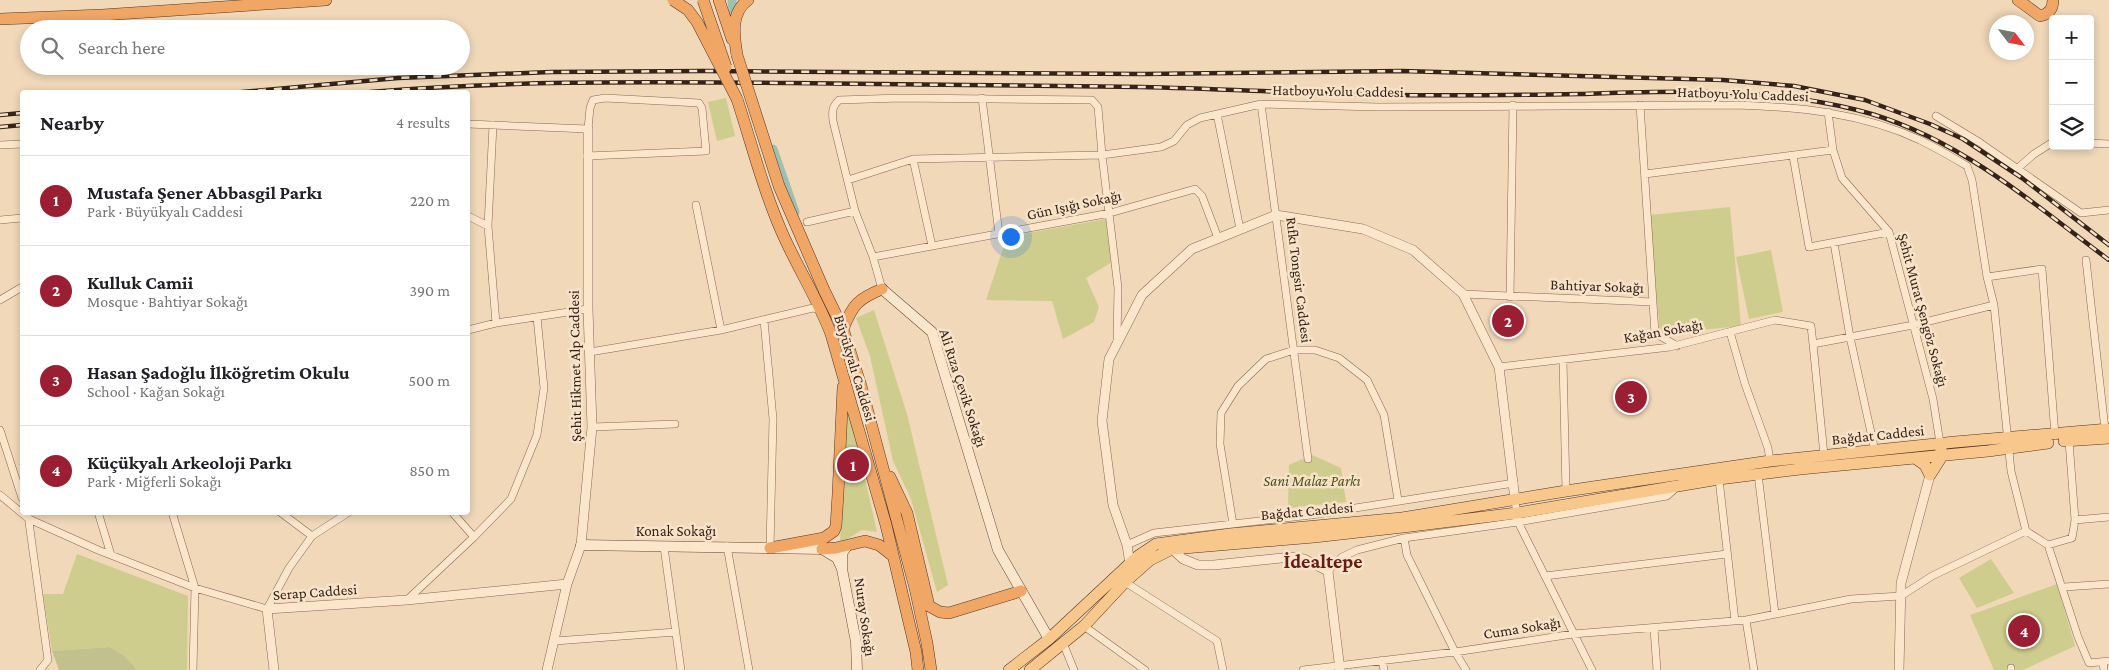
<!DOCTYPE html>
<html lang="en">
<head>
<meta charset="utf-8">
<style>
	:root { --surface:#fff; --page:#f2f2f2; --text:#202124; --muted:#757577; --line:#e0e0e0; --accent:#9a1f32 }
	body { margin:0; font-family:"Crimson Pro",serif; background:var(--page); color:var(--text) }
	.controls { position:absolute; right:15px; top:15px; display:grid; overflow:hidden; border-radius:5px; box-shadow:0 2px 8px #0003 }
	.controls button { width:45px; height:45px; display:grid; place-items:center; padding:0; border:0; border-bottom:1px solid var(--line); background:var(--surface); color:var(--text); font:25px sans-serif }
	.compass { position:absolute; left:1989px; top:15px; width:45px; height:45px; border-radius:50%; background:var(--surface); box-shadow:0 2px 8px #0003; rotate:122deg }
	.you { position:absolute; left:1010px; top:236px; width:18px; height:18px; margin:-12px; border:4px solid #fff; border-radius:50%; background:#1a73e8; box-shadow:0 0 0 8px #1a73e833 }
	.badge { display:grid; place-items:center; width:32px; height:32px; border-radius:50%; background:var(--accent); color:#fff; font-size:16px; font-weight:700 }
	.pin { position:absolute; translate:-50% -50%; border:2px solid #fff; box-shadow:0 1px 5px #0006 }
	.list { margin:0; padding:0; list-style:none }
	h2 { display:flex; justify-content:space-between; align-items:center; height:65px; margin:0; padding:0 20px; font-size:21px }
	h2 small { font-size:16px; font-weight:400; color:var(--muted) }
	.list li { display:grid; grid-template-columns:32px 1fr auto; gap:15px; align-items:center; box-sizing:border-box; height:90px; padding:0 20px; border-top:1px solid var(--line) }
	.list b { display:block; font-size:19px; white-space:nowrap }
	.list p { margin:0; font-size:16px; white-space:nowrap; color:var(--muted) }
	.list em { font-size:16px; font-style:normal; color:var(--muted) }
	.icon { flex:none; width:28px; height:28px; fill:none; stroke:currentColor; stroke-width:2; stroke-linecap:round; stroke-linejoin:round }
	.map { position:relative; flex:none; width:2109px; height:670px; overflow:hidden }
	.search { position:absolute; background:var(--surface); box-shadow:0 2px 8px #0003; left:20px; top:20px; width:450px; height:55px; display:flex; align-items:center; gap:12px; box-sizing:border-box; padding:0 18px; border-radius:28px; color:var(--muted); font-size:19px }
	.panel { position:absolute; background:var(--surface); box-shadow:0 2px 8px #0003; left:20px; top:90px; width:450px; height:425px; border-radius:5px }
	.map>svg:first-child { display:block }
	.green { fill:#cecd8d }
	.cemetery { fill:#c2c18d }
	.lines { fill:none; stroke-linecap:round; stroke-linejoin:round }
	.canal { stroke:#9ec0b1; stroke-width:9 }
	.minor-casing { stroke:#886753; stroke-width:8 }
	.tertiary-casing { stroke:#886753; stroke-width:10 }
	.secondary-casing { stroke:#694836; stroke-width:11 }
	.primary-casing { stroke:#543628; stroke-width:12 }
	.trunk-casing { stroke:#543628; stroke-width:12 }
	.minor { stroke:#fbe6cc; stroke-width:7 }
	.tertiary { stroke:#fbe6cc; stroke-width:9 }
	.secondary { stroke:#fbe6cc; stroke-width:10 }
	.primary { stroke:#f8c78c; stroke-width:11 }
	.trunk { stroke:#f0a766; stroke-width:11 }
	.rail-casing { stroke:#352319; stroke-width:4.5 }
	.rail { stroke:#f8e3c9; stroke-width:2.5; stroke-dasharray:8; stroke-linecap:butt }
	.trunk-bridge-casing { stroke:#543628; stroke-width:12; stroke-linecap:butt }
	.trunk-bridge { stroke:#f0a766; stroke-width:11 }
	.labels { text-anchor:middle; stroke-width:5; stroke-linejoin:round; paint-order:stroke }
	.street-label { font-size:15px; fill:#352319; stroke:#f8e3c9 }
	.park-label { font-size:15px; font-style:italic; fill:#4d531e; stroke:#f8e3c9 }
	.district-label { font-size:20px; font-weight:bold; fill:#651b16; stroke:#f8e3c9 }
</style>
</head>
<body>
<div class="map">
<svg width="2109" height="670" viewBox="0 0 2109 670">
	<rect width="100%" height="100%" fill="#f0d8b9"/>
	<!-- green -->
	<path class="green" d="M726 98 735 136 717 141 708 102Z
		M1730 207 1741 326 1660 334 1649 215Z
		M1106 219 1112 262 1086 278 1099 307 1094 322 1063 339 1052 301 986 300 1007 237Z
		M1771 250 1783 312 1749 319 1736 257Z
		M874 310 907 414 948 585 937 592 911 499 893 461 870 356 856 318Z
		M847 399 877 532 862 530 849 538 840 541Z
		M1312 455 1341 468 1346 502 1288 508 1289 465Z
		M77 554 188 596 187 670H137L126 657 110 647 52 651 43 594H63Z
		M1991 559 2014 593 1977 608 1959 578Z
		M2057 584 2075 646 2023 670H1994L1970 615Z"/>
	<!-- cemetery -->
	<path class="cemetery" d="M110 647 126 657 137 670H59L52 651Z"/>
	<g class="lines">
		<!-- canal -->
		<path class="canal" d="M732 0 734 21
			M773 149 795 212"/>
		<!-- minor casing -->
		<g class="minor-casing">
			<path id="minor" d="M982 98 999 234
				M1261 104 1308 459
				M1640 105 1655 333 1677 346
				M1828 112 1833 150 1842 178 1889 232 1933 399 1940 443
				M1217 114 1240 229
				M1936 116 1979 142 2081 213 2109 210
				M468 124 588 129 590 108 593 100 605 98 699 103 702 108 706 151 587 156
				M493 125 488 226 496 323
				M2090 143 2109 144
				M0 145 22 144
				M1793 156 1809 247 1889 232
				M913 159 932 246
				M2018 168 2034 154 2053 142
				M1645 174 1833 150
				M848 180 913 159 1102 155 1161 147 1174 141 1187 125 1200 118 1261 104 1378 107 1737 105C1800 107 1862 113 1920 140 1936 148 1952 157 1967 166L1972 180 1987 277 1994 305 2011 471 2026 531 2048 545 2078 637 2089 663 2109 661
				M696 205 721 330
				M468 216 488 226
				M0 220 22 218
				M807 222 855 211
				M1834 243 1850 337 1875 451
				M873 257 1110 213 1195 189 1202 196 1218 238
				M2086 260 2105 429
				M1987 277 2042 269 2055 435
				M882 289 873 257 855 211 833 121C832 111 832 107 839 100L901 98 1092 100 1098 107 1102 155 1118 288 1117 341
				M1463 294 1653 302
				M1510 297 1513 105
				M0 300 22 287
				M764 320 773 419 770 548
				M468 330 496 323 588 309
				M1730 332 1745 384 1768 448 1770 461
				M590 352 721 330 813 308 822 311
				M1563 360 1566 491
				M1499 367 1670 347 1775 320 1811 326 1813 344
				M592 427 675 424
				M0 430 22 498
				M2069 441 2075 520
				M1824 455 1813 344 1913 325 1994 305
				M1758 474 1775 614
				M1719 479 1735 621
				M0 495 29 519 98 550 195 588 267 609 289 568 312 536 349 512
				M1515 500 1518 522 1592 670
				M98 512 111 555
				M172 512 195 588 193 670
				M280 512 312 536
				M452 512 474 537
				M28 515 48 660 40 670
				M1233 524 1220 444 1221 413 1238 386 1266 359 1294 350H1315L1339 358 1367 380 1384 415 1398 500
				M1404 538 1407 555 1455 652 1466 670
				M1127 545 1154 533 1311 515 1514 483
				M2048 545 2072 538 2075 520 2109 517
				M727 546 749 670
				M664 547 681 670
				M1328 571 1342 557 1357 550 1404 538 1518 522 1667 496 1677 487
				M1545 576 1727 554
				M1125 582 1217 641 1223 670
				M2064 587 2109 584
				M407 600 474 537 511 499 537 435 544 388 537 317
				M1746 620 1754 670
				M1084 626 1145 670
				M1654 629 1657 670
				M555 641 676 632
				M1063 643 1074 670
				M1382 660 1384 670
				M2103 662 2104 670
				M2011 668V670
				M1303 670 1455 652 1573 634 1746 620 1851 599 1901 596 1932 576 2026 531"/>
		</g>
		<!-- tertiary casing -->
		<g class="tertiary-casing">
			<path id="tertiary" d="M1172 549 1183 559 1198 565H1214L1291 557 1304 559 1328 571 1340 670
				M1130 564 1127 545 1113 505 1102 421 1109 359 1142 295 1192 249 1276 215 1363 229 1413 250 1463 294 1499 367 1515 500
				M274 670 267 609 407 600 567 584
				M547 670 567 584 581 545 592 427 588 309V129
				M1899 670 1901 583 1930 475"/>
		</g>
		<!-- secondary casing -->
		<g class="secondary-casing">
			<path id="secondary" d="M882 289 932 332 998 550 1049 639
				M581 545 822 549 837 558 842 569V553L847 546
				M842 569 856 642 857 670"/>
		</g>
		<!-- primary casing -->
		<g class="primary-casing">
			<path id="primary" d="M2064 441 2109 438
				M1915 458 1925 465 1930 475 1942 456 1941 450
				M1009 670 1049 639 1138 556 1156 544 1230 534 1402 518 1566 491 1770 461 1955 442 2109 429
				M1030 670 1084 626 1125 582 1150 560 1172 549 1314 537 1403 527 1517 513 1719 479 1800 469 1988 451 2048 443"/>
		</g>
		<!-- trunk casing -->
		<g class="trunk-casing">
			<path id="trunk" d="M719 0 732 39
				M2018 0 2040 16C2049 14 2053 9 2053 0
				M0 19 102 15 326 0
				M737 55C734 36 730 13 748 0
				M737 99C752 145 764 193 784 237 799 270 818 300 831 334L886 525 916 652 918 670
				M824 290 843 329 861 386 915 588 927 643 931 670
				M843 329C853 304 858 299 882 289
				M890 477 907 513 929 606 940 612 949 613 1021 591
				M770 548 824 538 834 531 836 526 838 494 843 387
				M822 549 836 548 865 541 879 545 893 556"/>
		</g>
		<!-- minor -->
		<use href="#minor" class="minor"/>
		<!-- tertiary -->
		<use href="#tertiary" class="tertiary"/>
		<!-- secondary -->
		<use href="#secondary" class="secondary"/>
		<!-- primary -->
		<use href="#primary" class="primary"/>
		<!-- trunk -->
		<use href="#trunk" class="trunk"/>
		<!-- rail casing -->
		<g class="rail-casing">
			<path id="rail" d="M242 92 398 78 551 72 704 71 1144 74 1402 71 1723 80 1794 86 1865 100 1930 124 1963 139 2022 178 2109 245
				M370 92C510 80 651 82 791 83 908 85 1024 85 1141 87 1228 89 1314 94 1401 95 1461 96 1521 95 1580 94 1673 91 1766 87 1857 110 1954 134 2031 202 2109 260
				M0 115 22 113
				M0 127 22 125"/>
		</g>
		<!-- rail -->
		<use href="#rail" class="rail"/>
		<!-- trunk-bridge casing -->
		<g class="trunk-bridge-casing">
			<path id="trunk-bridge" d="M673 0 688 10 697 22 737 99
				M703 0 726 67
				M737 55 779 186 824 290"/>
		</g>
		<!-- trunk-bridge -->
		<use href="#trunk-bridge" class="trunk-bridge"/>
	</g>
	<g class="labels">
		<!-- street labels -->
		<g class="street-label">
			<text transform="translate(1338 91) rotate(1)" y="5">Hatboyu Yolu Caddesi</text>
			<text transform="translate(1743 94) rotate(2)" y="5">Hatboyu Yolu Caddesi</text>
			<text transform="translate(1074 205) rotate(-12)" y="5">Gün Işığı Sokağı</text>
			<text transform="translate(1299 280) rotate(83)" y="5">Rıfkı Tongsir Caddesi</text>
			<text transform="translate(1597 286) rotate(2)" y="5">Bahtiyar Sokağı</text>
			<text transform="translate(1923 310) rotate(75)" y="5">Şehit Murat Şengöz Sokağı</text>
			<text transform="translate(1663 331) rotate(-10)" y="5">Kağan Sokağı</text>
			<text transform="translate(575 366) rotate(-91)" y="5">Şehit Hikmet Alp Caddesi</text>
			<text transform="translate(855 368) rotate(73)" y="5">Büyükyalı Caddesi</text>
			<text transform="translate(963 388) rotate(72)" y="5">Ali Rıza Çevik Sokağı</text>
			<text transform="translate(1878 435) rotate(-6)" y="5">Bağdat Caddesi</text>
			<text transform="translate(1307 511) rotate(-5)" y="5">Bağdat Caddesi</text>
			<text x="676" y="536">Konak Sokağı</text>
			<text transform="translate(315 592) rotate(-4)" y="5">Serap Caddesi</text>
			<text transform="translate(865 617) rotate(82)" y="5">Nuray Sokağı</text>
			<text transform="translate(1522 628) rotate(-9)" y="5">Cuma Sokağı</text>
		</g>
		<!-- park labels -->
		<g class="park-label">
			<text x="1312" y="486">Sani Malaz Parkı</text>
		</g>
		<!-- district labels -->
		<g class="district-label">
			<text x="1323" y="568">İdealtepe</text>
		</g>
	</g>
</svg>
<div class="controls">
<button>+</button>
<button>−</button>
<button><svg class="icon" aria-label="layers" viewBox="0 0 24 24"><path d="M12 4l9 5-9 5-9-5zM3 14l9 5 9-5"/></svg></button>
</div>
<svg class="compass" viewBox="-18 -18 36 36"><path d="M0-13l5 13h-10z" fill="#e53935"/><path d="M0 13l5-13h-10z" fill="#757577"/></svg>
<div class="you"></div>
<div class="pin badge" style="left:853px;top:465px">1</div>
<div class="pin badge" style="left:1508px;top:321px">2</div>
<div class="pin badge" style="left:1631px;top:397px">3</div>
<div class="pin badge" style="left:2024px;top:631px">4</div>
<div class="search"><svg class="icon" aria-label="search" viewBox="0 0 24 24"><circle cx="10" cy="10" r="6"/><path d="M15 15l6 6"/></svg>Search here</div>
<section class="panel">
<h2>Nearby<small>4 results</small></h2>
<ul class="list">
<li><span class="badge">1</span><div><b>Mustafa Şener Abbasgil Parkı</b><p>Park · Büyükyalı Caddesi</p></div><em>220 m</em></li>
<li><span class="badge">2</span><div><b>Kulluk Camii</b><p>Mosque · Bahtiyar Sokağı</p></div><em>390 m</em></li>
<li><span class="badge">3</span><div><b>Hasan Şadoğlu İlköğretim Okulu</b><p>School · Kağan Sokağı</p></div><em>500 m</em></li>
<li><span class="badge">4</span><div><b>Küçükyalı Arkeoloji Parkı</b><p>Park · Miğferli Sokağı</p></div><em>850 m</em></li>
</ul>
</section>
</div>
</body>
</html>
